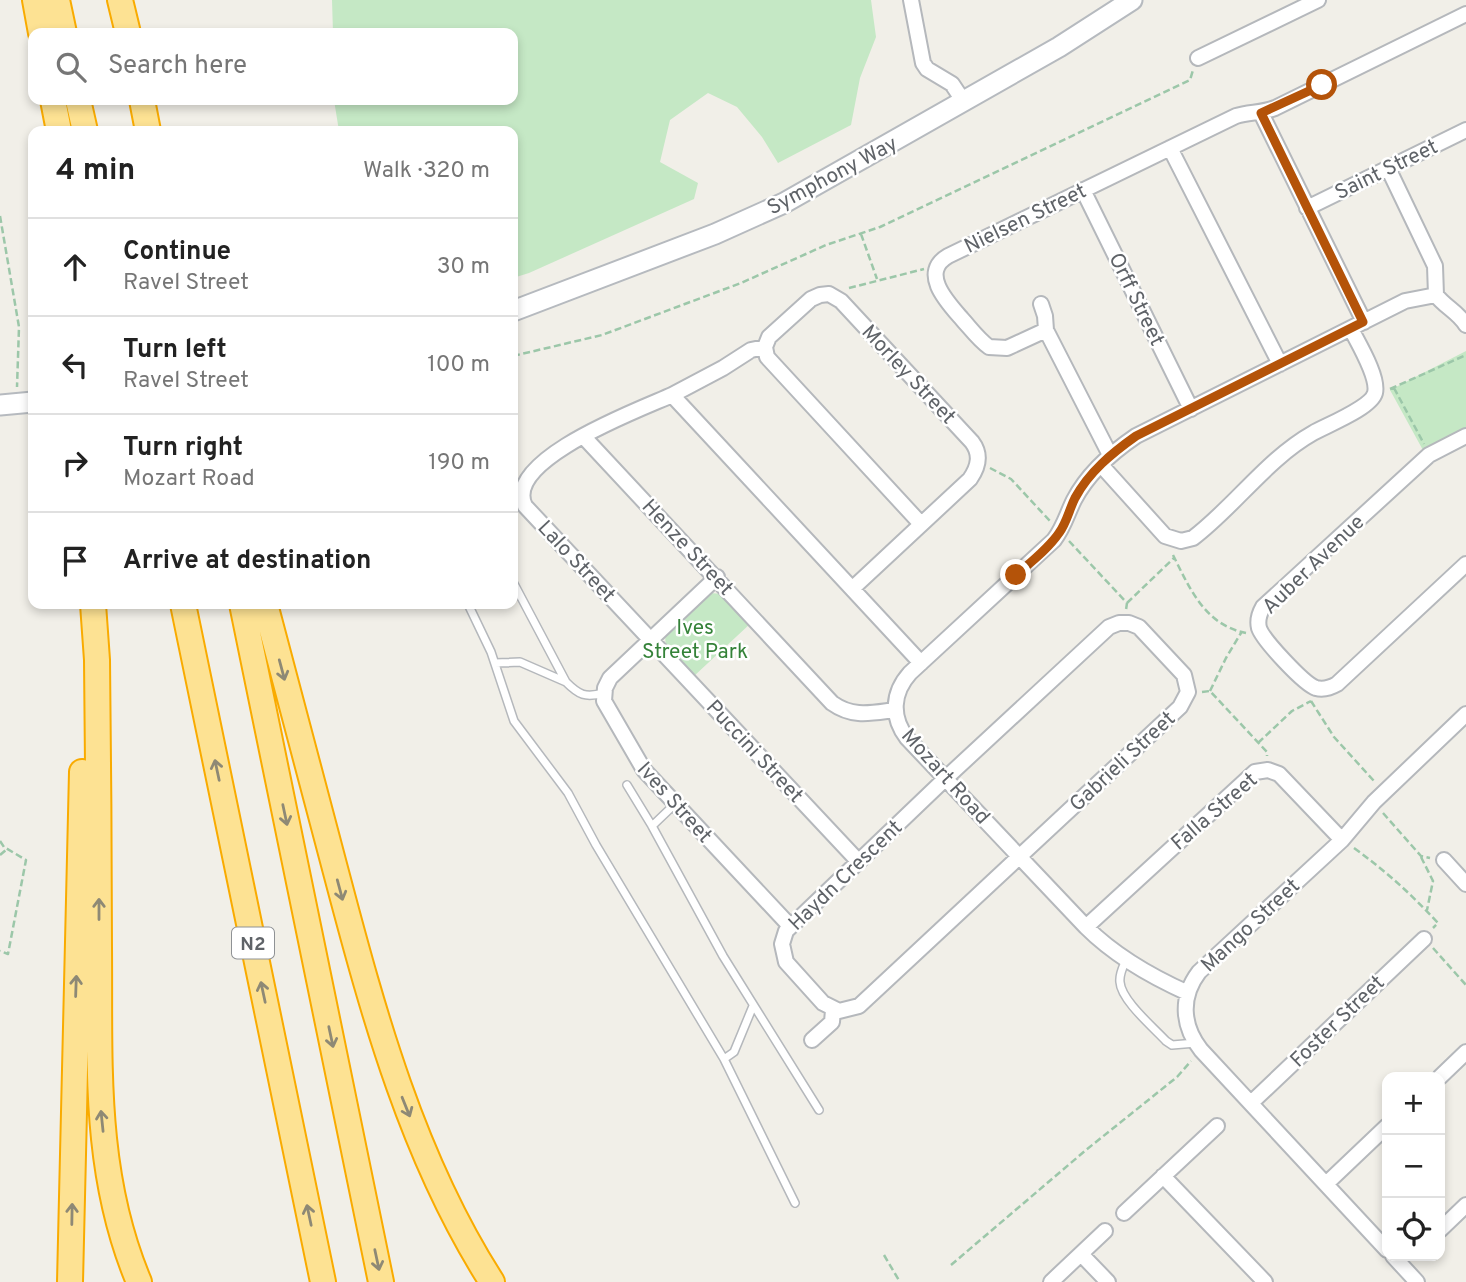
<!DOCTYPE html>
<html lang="en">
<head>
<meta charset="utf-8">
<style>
	:root { --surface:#fff; --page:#f2f2f2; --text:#222; --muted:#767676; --line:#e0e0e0 }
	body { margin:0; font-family:Overpass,sans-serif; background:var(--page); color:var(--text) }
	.controls { position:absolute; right:21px; bottom:21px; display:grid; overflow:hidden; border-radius:14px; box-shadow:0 4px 10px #0003 }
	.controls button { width:63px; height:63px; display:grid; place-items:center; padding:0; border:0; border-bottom:2px solid var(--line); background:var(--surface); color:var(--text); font:35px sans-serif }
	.stop { position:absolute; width:21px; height:21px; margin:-16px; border:5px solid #b45309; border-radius:50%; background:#fff }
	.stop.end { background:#b45309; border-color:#fff; box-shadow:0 2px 7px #0008 }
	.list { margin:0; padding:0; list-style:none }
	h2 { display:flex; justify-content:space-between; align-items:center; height:91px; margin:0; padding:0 28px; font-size:30px }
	h2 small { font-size:23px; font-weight:400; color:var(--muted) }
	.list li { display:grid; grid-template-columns:46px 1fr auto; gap:21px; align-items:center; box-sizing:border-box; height:98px; padding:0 28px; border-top:2px solid var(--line) }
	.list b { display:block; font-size:26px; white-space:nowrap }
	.list p { margin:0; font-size:23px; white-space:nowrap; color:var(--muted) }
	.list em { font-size:23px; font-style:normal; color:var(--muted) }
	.icon { flex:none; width:38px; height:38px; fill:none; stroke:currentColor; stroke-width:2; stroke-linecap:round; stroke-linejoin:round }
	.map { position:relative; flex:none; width:1466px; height:1282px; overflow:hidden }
	.search { position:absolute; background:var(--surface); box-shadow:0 4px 10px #0003; left:28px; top:28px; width:490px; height:77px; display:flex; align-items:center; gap:18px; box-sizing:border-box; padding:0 24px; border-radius:14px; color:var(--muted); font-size:26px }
	.panel { position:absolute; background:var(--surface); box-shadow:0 4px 10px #0003; left:28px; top:126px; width:490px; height:483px; border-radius:14px }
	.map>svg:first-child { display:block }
	.green { fill:#c5e8c5 }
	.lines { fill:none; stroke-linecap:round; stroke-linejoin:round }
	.lane-casing { stroke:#b5b8bc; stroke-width:10 }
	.street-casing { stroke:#b5b8bc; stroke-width:18 }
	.secondary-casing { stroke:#b6babf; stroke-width:23 }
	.highway-casing { stroke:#f9ab00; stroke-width:28 }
	.path { stroke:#9cc7a9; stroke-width:2.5; stroke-dasharray:7 3.5; stroke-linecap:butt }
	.lane { stroke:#fff; stroke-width:7 }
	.street { stroke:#fff; stroke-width:14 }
	.secondary { stroke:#fff; stroke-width:19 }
	.highway { stroke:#fde293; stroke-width:24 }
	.oneway { stroke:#8e8975 }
	.route { stroke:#b45309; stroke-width:9 }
	.labels { text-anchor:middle; stroke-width:5; stroke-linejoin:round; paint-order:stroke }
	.shield { fill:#fff; stroke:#8f9295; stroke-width:2 }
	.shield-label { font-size:19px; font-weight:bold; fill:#5f6368 }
	.street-label { font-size:21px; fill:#5f6368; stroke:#fff }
	.park-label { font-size:21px; fill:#348238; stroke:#fff }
</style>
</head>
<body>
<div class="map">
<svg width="1466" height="1282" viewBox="0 0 1466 1282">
	<rect width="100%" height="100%" fill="#f1efe8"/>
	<!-- green -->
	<path class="green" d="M332 0H871L876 37 860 78 851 125 778 163 762 137 737 107 708 93 670 120 660 162 698 183 694 199 529 273 513 278V131H339L334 100H513V33H333Z
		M1466 351V431L1424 452 1390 390Z
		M710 593 723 594 751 623 693 677C682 665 661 651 666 633Z"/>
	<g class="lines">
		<!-- lane casing -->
		<g class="lane-casing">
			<path id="lane" d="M513 582 566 682C579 695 585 698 604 693
				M468 604 491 652 514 721 568 793 596 845 724 1059 795 1203
				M495 663 520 662 566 682
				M627 785 652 826 723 956 819 1110
				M652 826 675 804
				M1126 960C1123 967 1119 974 1120 982 1121 1000 1153 1027 1166 1041L1172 1045 1196 1043
				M724 1059 734 1052 753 1006"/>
		</g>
		<!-- street casing -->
		<g class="street-casing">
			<path id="street" d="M911 0 923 63 927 69 952 84 964 102
				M1198 58 1318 0
				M1261 113 1364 322
				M1170 148 1280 364
				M1388 168 1435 266 1436 295
				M1083 190 1191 409
				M1307 208 1466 130
				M1436 295C1445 307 1458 312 1466 325
				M1041 304 1045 316 1046 330
				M672 395 723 368 751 350 765 347
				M583 436 832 703C853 718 871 713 895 710
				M1466 436 1429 455 1263 607C1259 614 1257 620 1259 628 1263 640 1304 684 1316 688 1324 690 1330 688 1337 684L1466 564
				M1110 455 1046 330 1007 348 989 347C979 340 971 329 962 319 948 303 919 273 948 256L1236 116C1249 112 1262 113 1275 108L1466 14
				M1101 465 1165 536 1181 541 1193 538C1235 506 1267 459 1313 433 1327 425 1371 408 1375 393 1379 377 1358 343 1351 329
				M717 577 610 678 605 688 604 701 644 770 790 926
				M853 588 970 479C979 466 981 454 972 442L841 301 829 294 820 295 811 299 769 337 765 347 767 357 921 524
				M1119 623H1129L1139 627 1184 675 1188 692 1180 707 859 1006 839 1011 823 1003 786 962 782 944 786 931 946 778 1109 627Z
				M1444 860 1466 884
				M859 862 525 506C502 460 641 409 672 395L921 663
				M1086 927 1255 772 1268 770 1279 774 1342 840
				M1188 993C1150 976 1115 956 1086 927L907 738C891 717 892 693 910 673L1054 540C1064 527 1067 514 1074 500 1088 473 1111 453 1136 436L1405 301 1436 295
				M812 1040 832 1022 833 1010
				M1440 1077 1466 1052
				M1251 1103 1424 939
				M1163 1176 1265 1282
				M1326 1184 1387 1126
				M1124 1213 1217 1126
				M1440 1230 1466 1205
				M1387 1250 1201 1050C1182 1026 1180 997 1199 972L1342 840 1374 802 1466 714
				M1081 1254 1108 1282
				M1393 1256 1417 1282
				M1051 1282 1105 1231"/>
		</g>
		<!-- secondary casing -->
		<g class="secondary-casing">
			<path id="secondary" d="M513 311 715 234 784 203 1059 47 1132 0
				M0 405 33 402"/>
		</g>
		<!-- highway casing -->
		<g class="highway-casing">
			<path id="highway" d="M35 0 41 33
				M57 0 64 33
				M120 0 128 33
				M53 100 59 131
				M78 100 85 131
				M142 100 148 131
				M93 604 97 660C98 756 99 851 99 947 100 1063 93 1173 139 1282
				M183 604 323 1282
				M242 604 381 1282
				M265 604C289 695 313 785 337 876 374 1016 413 1159 492 1282
				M70 1282 82 772"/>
		</g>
		<!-- path -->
		<path class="path" d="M0 216 19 327 17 387
			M861 234 877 279
			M849 288 924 269
			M513 356 602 335 741 283 826 245 880 227 1190 80 1193 70
			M1394 388 1424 444
			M1390 389 1466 355
			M990 468 1011 479 1050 521
			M1069 541 1127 603 1126 610
			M1173 555C1190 589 1205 625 1246 633
			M1127 603 1175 557
			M1210 691 1226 658 1241 633
			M1202 692 1210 691 1267 752V756
			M1311 701 1334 737 1374 781
			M1258 743 1292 711 1311 701
			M1383 813 1421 856 1430 858
			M0 841 4 847 26 860 8 954 0 951
			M1354 848C1387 872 1411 894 1438 923L1433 928
			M0 855 7 849
			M1421 857 1433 881 1427 910
			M1433 948 1466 985
			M884 1255 900 1282
			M951 1265 1086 1150 1177 1077 1191 1061"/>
		<!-- lane -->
		<use href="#lane" class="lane"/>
		<!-- street -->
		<use href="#street" class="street"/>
		<!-- secondary -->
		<use href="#secondary" class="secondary"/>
		<!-- highway -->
		<use href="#highway" class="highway"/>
	</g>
	<!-- one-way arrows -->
	<defs><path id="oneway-shaft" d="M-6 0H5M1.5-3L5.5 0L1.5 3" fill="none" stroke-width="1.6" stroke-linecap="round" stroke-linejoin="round" transform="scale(1.75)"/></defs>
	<g class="oneway">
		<use href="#oneway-shaft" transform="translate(282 670) rotate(75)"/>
		<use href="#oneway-shaft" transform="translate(217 770) rotate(-102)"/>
		<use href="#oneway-shaft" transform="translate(285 815) rotate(78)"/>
		<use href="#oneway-shaft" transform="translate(340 890) rotate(75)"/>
		<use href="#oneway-shaft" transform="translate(99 909) rotate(-90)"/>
		<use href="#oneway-shaft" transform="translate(76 986) rotate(-88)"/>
		<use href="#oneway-shaft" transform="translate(263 992) rotate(-102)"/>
		<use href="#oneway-shaft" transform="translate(331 1037) rotate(78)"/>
		<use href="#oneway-shaft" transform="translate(406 1107) rotate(68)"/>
		<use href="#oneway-shaft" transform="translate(102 1121) rotate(-96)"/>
		<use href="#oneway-shaft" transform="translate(72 1214) rotate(-89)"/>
		<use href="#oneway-shaft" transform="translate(309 1215) rotate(-102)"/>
		<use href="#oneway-shaft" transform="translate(377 1260) rotate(78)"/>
	</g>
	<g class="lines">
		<!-- route -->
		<path class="route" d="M1016 575C1031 562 1048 549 1059 533 1067 522 1069 510 1075 498 1089 472 1112 453 1136 436L1363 322 1261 113 1322 85"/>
	</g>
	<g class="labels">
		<!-- shield labels -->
		<rect class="shield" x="232" y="927.5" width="42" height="31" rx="5"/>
		<g class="shield-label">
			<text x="253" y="950">N2</text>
		</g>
		<!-- street labels -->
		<g class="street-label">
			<text transform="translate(1386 169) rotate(-26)" y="7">Saint Street</text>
			<text transform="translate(832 175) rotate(-28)" y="7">Symphony Way</text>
			<text transform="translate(1025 218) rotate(-26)" y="7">Nielsen Street</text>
			<text transform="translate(1137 299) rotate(64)" y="7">Orff Street</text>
			<text transform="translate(909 374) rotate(47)" y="7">Morley Street</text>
			<text transform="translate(688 547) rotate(47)" y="7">Henze Street</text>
			<text transform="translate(577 561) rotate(47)" y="7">Lalo Street</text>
			<text transform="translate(1313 564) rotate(-44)" y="7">Auber Avenue</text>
			<text transform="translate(755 751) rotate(47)" y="7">Puccini Street</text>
			<text transform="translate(1122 761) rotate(-43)" y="7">Gabrieli Street</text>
			<text transform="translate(946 776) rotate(48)" y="7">Mozart Road</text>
			<text transform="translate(675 802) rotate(48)" y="7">Ives Street</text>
			<text transform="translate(1214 811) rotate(-41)" y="7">Falla Street</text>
			<text transform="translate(845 875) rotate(-44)" y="7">Haydn Crescent</text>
			<text transform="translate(1250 925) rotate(-43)" y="7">Mango Street</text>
			<text transform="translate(1337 1021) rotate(-44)" y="7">Foster Street</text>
		</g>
		<!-- park labels -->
		<g class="park-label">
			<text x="695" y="634">Ives<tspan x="695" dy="24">Street Park</tspan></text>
		</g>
	</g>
</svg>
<div class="controls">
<button>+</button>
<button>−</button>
<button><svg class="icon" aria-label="locate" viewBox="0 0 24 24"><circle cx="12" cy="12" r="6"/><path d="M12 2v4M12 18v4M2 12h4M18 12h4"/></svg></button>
</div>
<div class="stop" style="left:1322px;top:85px"></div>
<div class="stop end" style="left:1016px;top:575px"></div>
<div class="search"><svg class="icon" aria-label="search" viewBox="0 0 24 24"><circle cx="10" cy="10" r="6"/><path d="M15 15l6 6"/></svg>Search here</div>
<section class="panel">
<h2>4 min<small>Walk · 320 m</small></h2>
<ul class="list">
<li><svg class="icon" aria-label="ahead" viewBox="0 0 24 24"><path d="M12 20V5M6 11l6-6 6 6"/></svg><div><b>Continue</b><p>Ravel Street</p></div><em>30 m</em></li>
<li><svg class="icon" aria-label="left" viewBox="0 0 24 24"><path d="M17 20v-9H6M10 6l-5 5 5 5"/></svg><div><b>Turn left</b><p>Ravel Street</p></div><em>100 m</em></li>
<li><svg class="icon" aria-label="right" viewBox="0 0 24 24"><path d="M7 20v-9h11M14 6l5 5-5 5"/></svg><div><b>Turn right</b><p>Mozart Road</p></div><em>190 m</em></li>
<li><svg class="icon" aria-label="arrive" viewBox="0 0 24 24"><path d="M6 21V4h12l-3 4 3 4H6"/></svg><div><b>Arrive at destination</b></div></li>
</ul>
</section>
</div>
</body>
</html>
